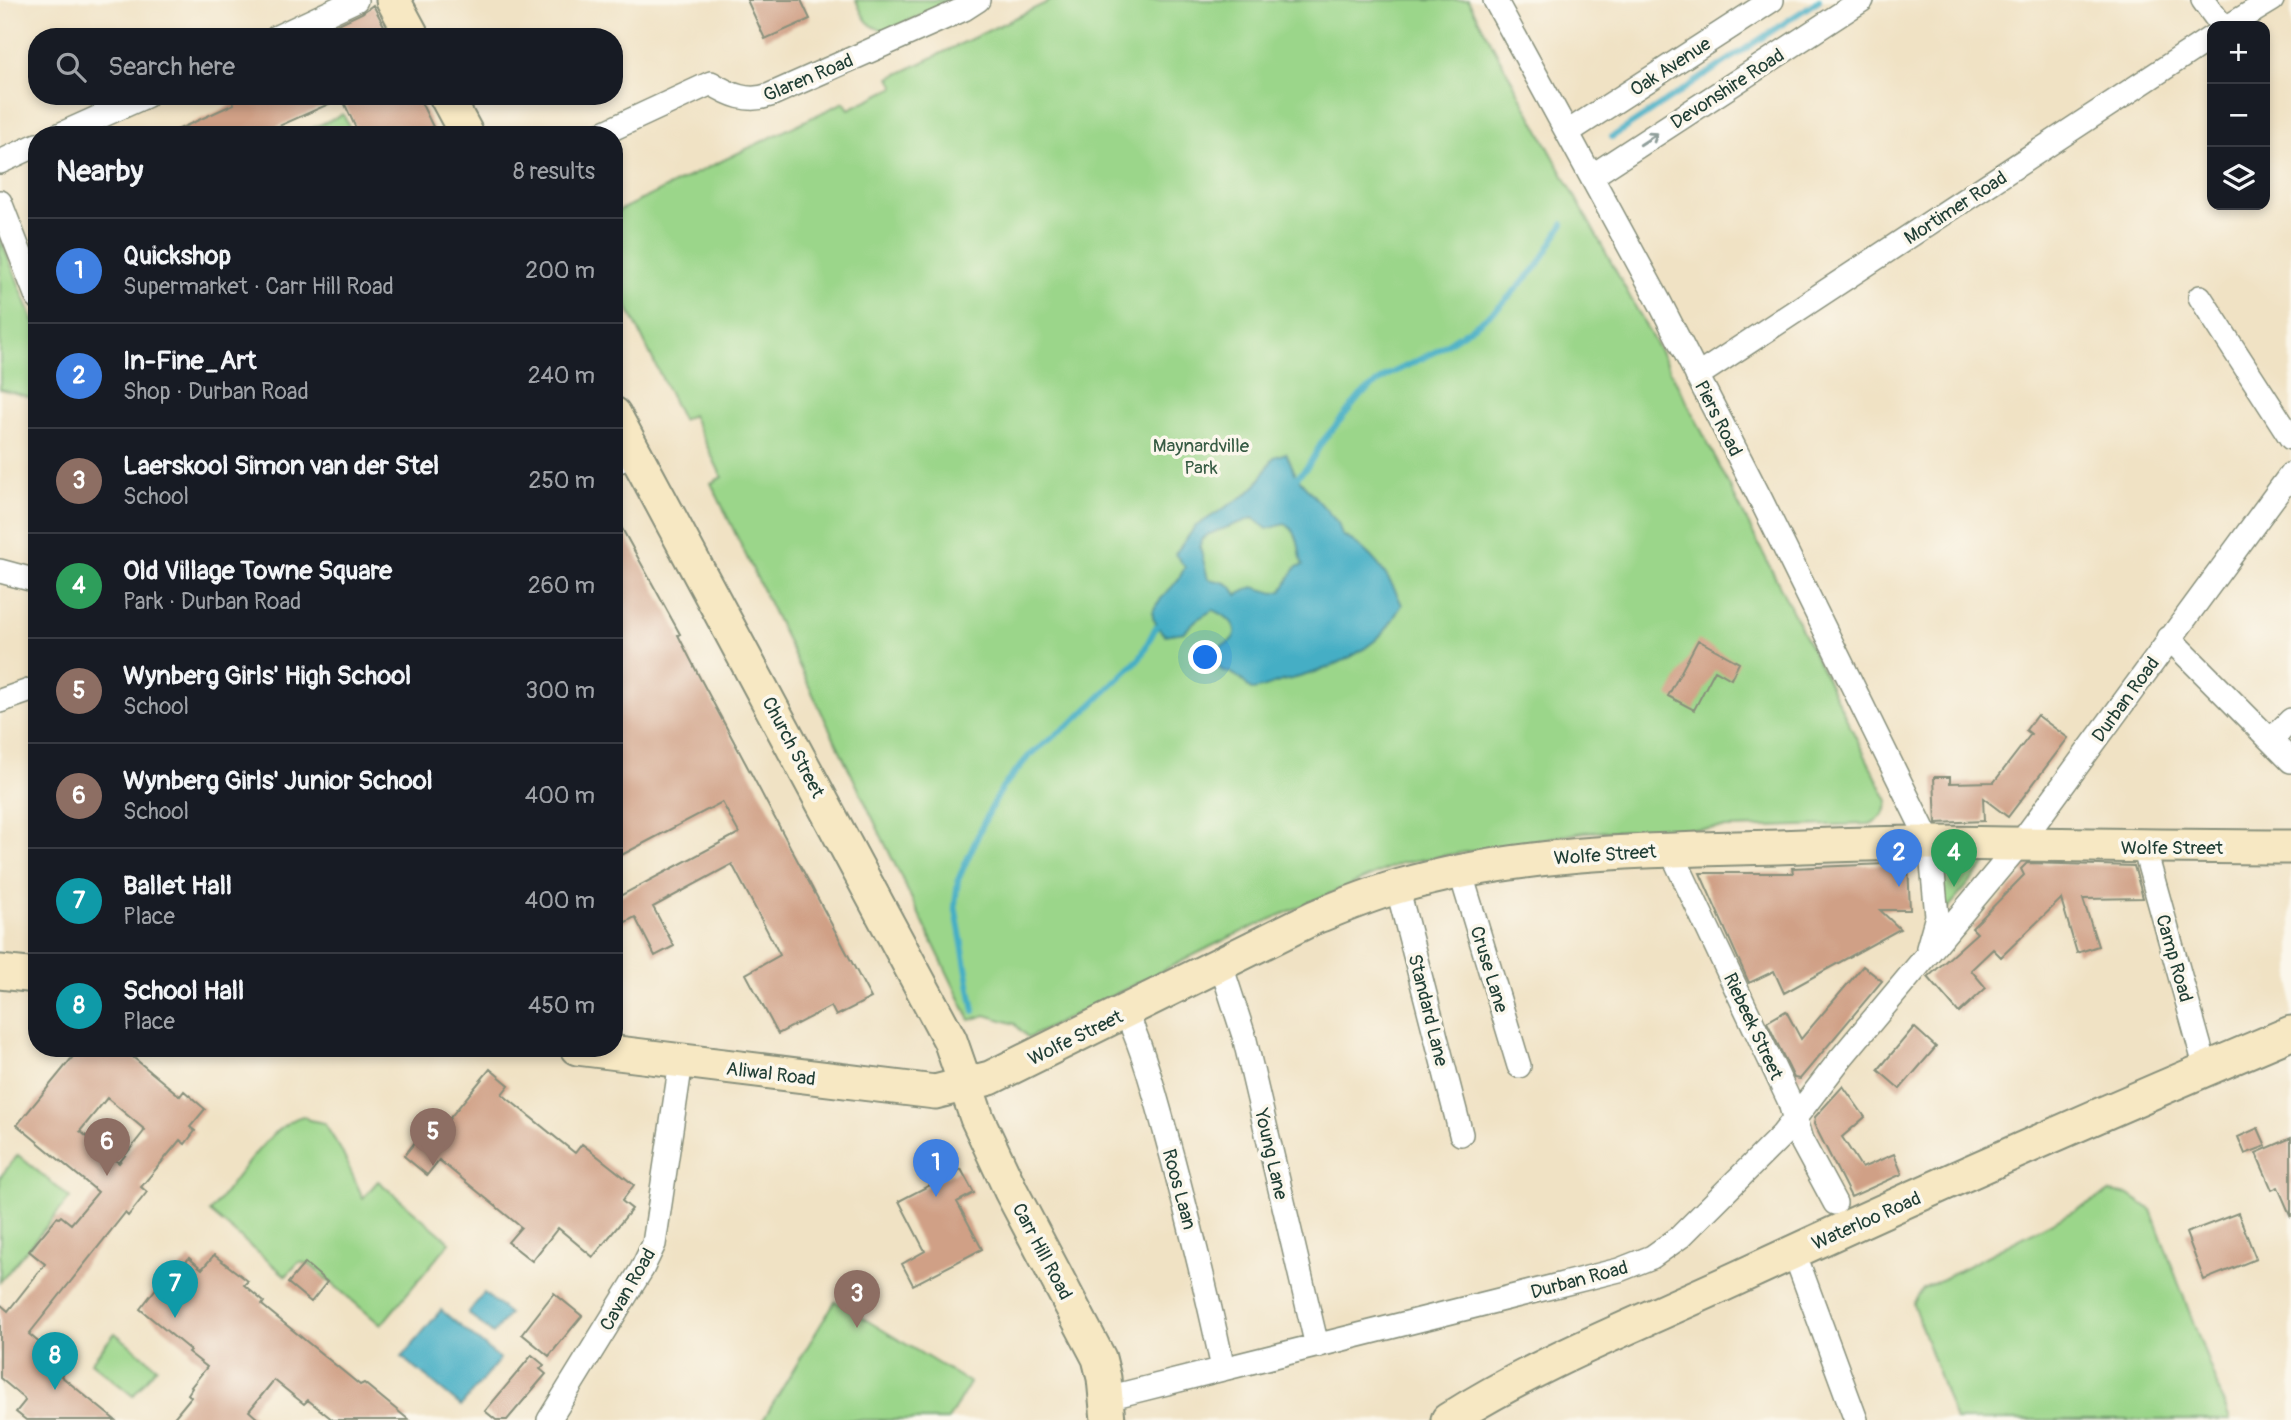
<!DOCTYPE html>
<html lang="en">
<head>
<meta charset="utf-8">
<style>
	:root { --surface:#171b24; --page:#20242c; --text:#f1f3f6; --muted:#9ea1a6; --line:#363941; --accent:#db2777 }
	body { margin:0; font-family:Pangolin,sans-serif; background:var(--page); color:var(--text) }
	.controls { position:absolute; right:21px; top:21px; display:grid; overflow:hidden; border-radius:14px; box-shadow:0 4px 10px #0003 }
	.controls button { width:63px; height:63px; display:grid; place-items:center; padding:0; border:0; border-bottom:2px solid var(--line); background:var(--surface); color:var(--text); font:35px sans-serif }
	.you { position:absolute; left:1206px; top:658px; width:24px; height:24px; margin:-18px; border:5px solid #fff; border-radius:50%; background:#1a73e8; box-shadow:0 0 0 10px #1a73e833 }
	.badge { display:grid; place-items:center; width:46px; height:46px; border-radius:50%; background:var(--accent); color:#fff; font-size:23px; font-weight:700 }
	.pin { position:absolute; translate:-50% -58px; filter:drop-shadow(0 2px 4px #0008) }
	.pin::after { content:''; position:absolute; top:37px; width:24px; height:21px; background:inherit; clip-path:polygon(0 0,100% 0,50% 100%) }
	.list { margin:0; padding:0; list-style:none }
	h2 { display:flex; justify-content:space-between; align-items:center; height:91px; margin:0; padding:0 28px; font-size:30px }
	h2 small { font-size:23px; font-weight:400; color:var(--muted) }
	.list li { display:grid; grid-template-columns:46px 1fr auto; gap:21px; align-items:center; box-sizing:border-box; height:105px; padding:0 28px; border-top:2px solid var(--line) }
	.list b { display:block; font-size:26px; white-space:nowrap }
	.list p { margin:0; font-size:23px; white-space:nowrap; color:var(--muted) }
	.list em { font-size:23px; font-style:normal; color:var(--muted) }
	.icon { flex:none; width:38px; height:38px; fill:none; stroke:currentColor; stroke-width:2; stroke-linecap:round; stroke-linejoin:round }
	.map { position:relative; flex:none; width:2291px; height:1420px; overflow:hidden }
	.search { position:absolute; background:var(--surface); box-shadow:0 4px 10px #0003; left:28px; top:28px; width:595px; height:77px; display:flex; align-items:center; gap:18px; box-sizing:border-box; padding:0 24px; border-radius:28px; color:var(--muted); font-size:26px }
	.panel { position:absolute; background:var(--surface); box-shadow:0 4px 10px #0003; left:28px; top:126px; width:595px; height:931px; border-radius:28px }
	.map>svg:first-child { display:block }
	.green { fill:#9bd68a; stroke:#5d8a5f; stroke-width:2 }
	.water { fill:#45aec5; stroke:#32767c; stroke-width:2; fill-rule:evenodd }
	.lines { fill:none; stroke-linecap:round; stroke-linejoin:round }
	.stream { stroke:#45aec5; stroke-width:6 }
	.building { fill:#d0a086; fill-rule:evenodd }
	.street-casing { stroke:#88907c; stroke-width:26 }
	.secondary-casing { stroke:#88907c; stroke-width:37 }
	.street { stroke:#fff; stroke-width:23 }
	.secondary { stroke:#f7e8c3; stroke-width:33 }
	.oneway { stroke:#8f9e9a }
	.labels { text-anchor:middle; stroke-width:7; stroke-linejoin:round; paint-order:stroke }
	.street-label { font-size:19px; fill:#1f3d34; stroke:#fbf7ec }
	.park-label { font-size:19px; fill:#385c45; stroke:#fbf7ec }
</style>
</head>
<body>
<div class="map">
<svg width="2291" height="1420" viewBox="0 0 2291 1420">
	<rect width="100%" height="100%" fill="#fbf7ec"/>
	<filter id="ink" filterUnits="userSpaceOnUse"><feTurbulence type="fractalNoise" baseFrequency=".0143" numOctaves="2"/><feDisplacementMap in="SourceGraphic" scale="14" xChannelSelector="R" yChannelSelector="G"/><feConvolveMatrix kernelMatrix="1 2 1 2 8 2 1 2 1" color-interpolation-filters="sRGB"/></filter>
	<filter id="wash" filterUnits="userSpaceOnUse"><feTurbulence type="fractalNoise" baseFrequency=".00686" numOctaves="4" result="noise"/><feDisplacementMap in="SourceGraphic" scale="28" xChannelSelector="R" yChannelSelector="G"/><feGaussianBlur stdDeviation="1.57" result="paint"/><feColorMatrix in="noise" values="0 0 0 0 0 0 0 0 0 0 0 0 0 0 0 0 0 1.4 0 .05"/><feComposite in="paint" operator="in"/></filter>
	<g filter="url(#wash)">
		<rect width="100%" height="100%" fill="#f0e2c4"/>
		<!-- green -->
		<path class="green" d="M856 0H957L887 30C867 29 863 16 856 0Z
			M1052 0H1468L1684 396 1888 801C1886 814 1882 818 1870 824L1585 832 1401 863 1230 937 1028 1038 1015 1024 986 1015 970 1020 711 483 722 477 692 415 682 420 614 279V213L844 102 849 109 895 87 890 78Z
			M343 114 353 135H298Z
			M0 237 37 330V399L0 389Z
			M1942 857 1988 861 1944 913Z
			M303 1116 309 1120 324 1123 341 1150 363 1198 378 1181 450 1242 381 1325 309 1264 299 1262 286 1276 210 1212C232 1185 270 1124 303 1116Z
			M18 1155 70 1198 0 1282V1177Z
			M2110 1192 2129 1195 2151 1210 2230 1420H1955L1913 1304 1923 1289Z
			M835 1301 970 1383 948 1420H763Z
			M115 1333 157 1367 133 1396 91 1362Z"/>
		<!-- water -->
		<path class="water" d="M1286 453 1297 477 1338 523 1342 535C1370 549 1390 576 1402 605 1396 613 1391 624 1384 632 1361 657 1319 673 1287 680 1274 682 1264 690 1251 690 1242 679 1235 673 1221 670 1218 663 1215 656 1220 649 1224 641 1222 648 1229 642 1245 629 1226 615 1213 610L1196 620 1184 632 1165 635C1138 611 1162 601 1176 582 1180 578 1182 572 1185 567L1175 554 1196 526 1247 494 1257 484 1274 457ZM1253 518 1267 529 1285 524C1302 534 1297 551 1303 565L1296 567 1282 591 1274 593 1253 587 1237 595C1230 581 1221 582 1208 579L1200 547 1201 540 1209 534Z
			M484 1293 509 1314 493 1334 468 1313Z
			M441 1310 500 1359 461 1406 402 1357Z"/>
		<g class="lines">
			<!-- stream -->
			<path class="stream" d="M1612 137 1819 0
				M1297 477 1308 466 1322 442 1361 395 1388 375 1433 353 1480 322 1500 306 1538 266 1563 224
				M974 1011 955 905 958 880 984 822 1002 788 1029 756 1080 716 1140 658 1156 627"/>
		</g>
		<g id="blocks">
			<!-- building -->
			<path class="building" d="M747 0H801L810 19 765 39Z
				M373 5 390 37H311L362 13Z
				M231 96H418L437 135H359L342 98 259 135H166L234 104Z
				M614 514 680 634 678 635 700 678 871 998 836 1016 831 1006 778 1034 746 974 780 955 732 864 653 907 674 946 655 956 635 917 614 928V899L739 833 722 802 614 859Z
				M1698 640 1739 663 1731 679 1715 670 1694 710 1668 696Z
				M2037 715 2068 738 2008 817 1983 798 1984 821 1936 823 1934 777H1950V783L1994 782 2031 734 2026 730Z
				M2027 863 2134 866 2143 898 2083 899 2098 946 2077 953 2061 899 2001 957 1993 949 1971 970 1986 988 1959 1013 1928 977 1977 933 1972 928 2024 875 2021 869Z
				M1886 864H1908L1910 910H1880L1900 929 1784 993 1774 971 1749 983 1700 873H1793L1792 868Z
				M1863 966 1882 981 1800 1079 1794 1078 1767 1022 1786 1011 1801 1039Z
				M1914 1027 1936 1047 1900 1089 1878 1070Z
				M80 1048H122L180 1096 184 1091 205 1109 190 1127 195 1131 185 1144 180 1140 141 1187 147 1192 128 1216 125 1213 29 1334 56 1357 53 1361 63 1369 61 1371 63 1373 61 1376 115 1420H26L16 1412 25 1401 24 1398 0 1378V1304L8 1311 45 1264 29 1251 57 1217 59 1218 61 1216 71 1224 98 1192 17 1125ZM107 1098 145 1130 119 1163 80 1131Z
				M490 1069 509 1085 502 1094 575 1153 582 1144 634 1185 622 1201 632 1209 593 1257 558 1228 532 1261 508 1242 521 1227 439 1160 427 1175 404 1156 435 1117 445 1124Z
				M1843 1086 1865 1117 1842 1137 1862 1168 1894 1154 1902 1174 1851 1197 1814 1124 1815 1117Z
				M2258 1128 2266 1146 2245 1154 2238 1137Z
				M2291 1138V1217L2278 1187 2272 1190 2256 1153Z
				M961 1169 974 1193 957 1202 982 1249 913 1285 902 1264 925 1251 899 1201Z
				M2238 1213 2256 1259 2204 1280 2186 1233Z
				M214 1255 248 1281 244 1285 264 1302 262 1305 360 1385 364 1383 409 1420H333L308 1400 304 1404 274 1380 249 1411 259 1420H172L191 1397 188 1394 192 1388 191 1387 207 1367 188 1352 190 1350 140 1309 158 1286 163 1290 189 1258 202 1269Z
				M305 1263 327 1282 311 1302 288 1283Z
				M554 1293 582 1316 549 1356 522 1334Z
				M532 1355 544 1365 540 1369 546 1374 507 1420H496L485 1411Z"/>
		</g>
	</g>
	<g filter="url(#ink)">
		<use href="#blocks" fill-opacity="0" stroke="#88907c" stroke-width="2"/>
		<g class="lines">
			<!-- street casing -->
			<g class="street-casing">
				<path id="street" d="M1495 0 1659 301 1761 500 1930 843 1937 916 1928 948
					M2203 0 2222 26
					M2229 26 2272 0
					M277 37 356 0
					M1568 132 1772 0
					M59 135 146 96
					M599 135 711 83C730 95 748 103 770 95L964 9 978 0
					M0 162 37 145
					M1592 176 1862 0
					M0 202 37 297
					M2200 297 2291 438
					M1697 376 2212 37
					M614 463 635 454
					M0 571 37 581
					M2169 638 2291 761
					M0 701 37 688
					M2272 739 2291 720
					M2144 847 2206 1069
					M1670 849 1789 1100 1801 1140 1835 1203
					M1460 871 1519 1066
					M1397 886 1461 1134
					M1221 965 1244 1036 1317 1346
					M1126 1012C1147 1059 1159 1110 1173 1160 1191 1229 1209 1299 1223 1369
					M1794 1252 1856 1420
					M1107 1398 1619 1270 1652 1257 1680 1237 1782 1135 1841 1058 2019 845 2291 474
					M549 1420 642 1269 654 1244 681 1062"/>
			</g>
			<!-- secondary casing -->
			<g class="secondary-casing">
				<path id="secondary" d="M393 0 413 37
					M446 96 467 135
					M614 414 950 1040 977 1118 1011 1191 1099 1358 1104 1378 1108 1420
					M0 972 37 976
					M577 1048 935 1092 990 1078 1315 917C1343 906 1371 894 1400 886 1522 851 1652 850 1778 847 1829 845 1880 843 1931 843 2051 844 2171 847 2291 847
					M1448 1420C1537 1363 1638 1324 1733 1280 1918 1194 2104 1112 2291 1033"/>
			</g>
			<!-- street -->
			<use href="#street" class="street"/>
			<!-- secondary -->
			<use href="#secondary" class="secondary"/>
		</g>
		<!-- one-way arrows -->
		<defs><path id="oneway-shaft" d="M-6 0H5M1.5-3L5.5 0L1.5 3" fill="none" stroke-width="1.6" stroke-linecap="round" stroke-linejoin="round" transform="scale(1.75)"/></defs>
		<use class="oneway" href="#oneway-shaft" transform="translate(1649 139) rotate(-33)"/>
	</g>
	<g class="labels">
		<!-- street labels -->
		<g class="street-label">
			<text transform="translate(1670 66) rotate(-33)" y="7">Oak Avenue</text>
			<text transform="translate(808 77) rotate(-23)" y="7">Glaren Road</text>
			<text transform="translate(1727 88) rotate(-33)" y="7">Devonshire Road</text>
			<text transform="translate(1955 207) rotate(-33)" y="7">Mortimer Road</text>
			<text transform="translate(1719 418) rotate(63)" y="7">Piers Road</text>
			<text transform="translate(2125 699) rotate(-54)" y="7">Durban Road</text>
			<text transform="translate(794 747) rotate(62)" y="7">Church Street</text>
			<text x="2172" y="854">Wolfe Street</text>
			<text transform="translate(1605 854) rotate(-4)" y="7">Wolfe Street</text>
			<text transform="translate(2175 958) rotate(74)" y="7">Camp Road</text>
			<text transform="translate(1490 969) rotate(73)" y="7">Cruse Lane</text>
			<text transform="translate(1429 1010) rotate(76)" y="7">Standard Lane</text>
			<text transform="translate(1754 1026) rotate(65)" y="7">Riebeek Street</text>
			<text transform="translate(1075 1037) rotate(-26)" y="7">Wolfe Street</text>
			<text transform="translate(771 1073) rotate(7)" y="7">Aliwal Road</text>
			<text transform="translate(1272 1154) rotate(77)" y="7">Young Lane</text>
			<text transform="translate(1180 1189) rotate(75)" y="7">Roos Laan</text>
			<text transform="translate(1866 1220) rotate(-24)" y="7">Waterloo Road</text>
			<text transform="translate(1043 1251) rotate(62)" y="7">Carr Hill Road</text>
			<text transform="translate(1579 1279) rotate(-15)" y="7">Durban Road</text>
			<text transform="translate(627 1289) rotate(-60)" y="7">Cavan Road</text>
		</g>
		<!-- park labels -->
		<g class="park-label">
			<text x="1201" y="452">Maynardville<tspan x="1201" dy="22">Park</tspan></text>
		</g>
	</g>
</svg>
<div class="controls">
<button>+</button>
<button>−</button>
<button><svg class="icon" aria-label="layers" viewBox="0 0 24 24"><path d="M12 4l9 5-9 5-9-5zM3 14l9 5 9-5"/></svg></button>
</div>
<div class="you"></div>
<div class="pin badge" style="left:936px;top:1197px;background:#3f7fe0">1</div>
<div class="pin badge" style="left:1899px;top:887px;background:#3f7fe0">2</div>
<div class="pin badge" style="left:857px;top:1328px;background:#8d6e63">3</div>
<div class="pin badge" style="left:1954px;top:887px;background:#2e9e5b">4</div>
<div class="pin badge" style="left:433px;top:1166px;background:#8d6e63">5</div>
<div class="pin badge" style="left:107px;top:1176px;background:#8d6e63">6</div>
<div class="pin badge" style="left:175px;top:1318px;background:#0f9aa8">7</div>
<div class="pin badge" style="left:55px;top:1390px;background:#0f9aa8">8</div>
<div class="search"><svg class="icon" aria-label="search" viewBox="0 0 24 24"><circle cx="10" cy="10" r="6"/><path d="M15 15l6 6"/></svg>Search here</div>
<section class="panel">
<h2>Nearby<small>8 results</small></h2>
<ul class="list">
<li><span class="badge" style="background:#3f7fe0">1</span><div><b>Quickshop</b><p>Supermarket · Carr Hill Road</p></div><em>200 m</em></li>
<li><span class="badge" style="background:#3f7fe0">2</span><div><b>In-Fine_Art</b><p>Shop · Durban Road</p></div><em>240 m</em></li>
<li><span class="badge" style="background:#8d6e63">3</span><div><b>Laerskool Simon van der Stel</b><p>School</p></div><em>250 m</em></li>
<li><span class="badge" style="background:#2e9e5b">4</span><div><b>Old Village Towne Square</b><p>Park · Durban Road</p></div><em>260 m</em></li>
<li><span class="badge" style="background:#8d6e63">5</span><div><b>Wynberg Girls' High School</b><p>School</p></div><em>300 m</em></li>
<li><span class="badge" style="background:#8d6e63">6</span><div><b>Wynberg Girls' Junior School</b><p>School</p></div><em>400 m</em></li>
<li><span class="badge" style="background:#0f9aa8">7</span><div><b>Ballet Hall</b><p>Place</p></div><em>400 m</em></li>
<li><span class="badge" style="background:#0f9aa8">8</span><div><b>School Hall</b><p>Place</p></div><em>450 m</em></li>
</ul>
</section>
</div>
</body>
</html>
